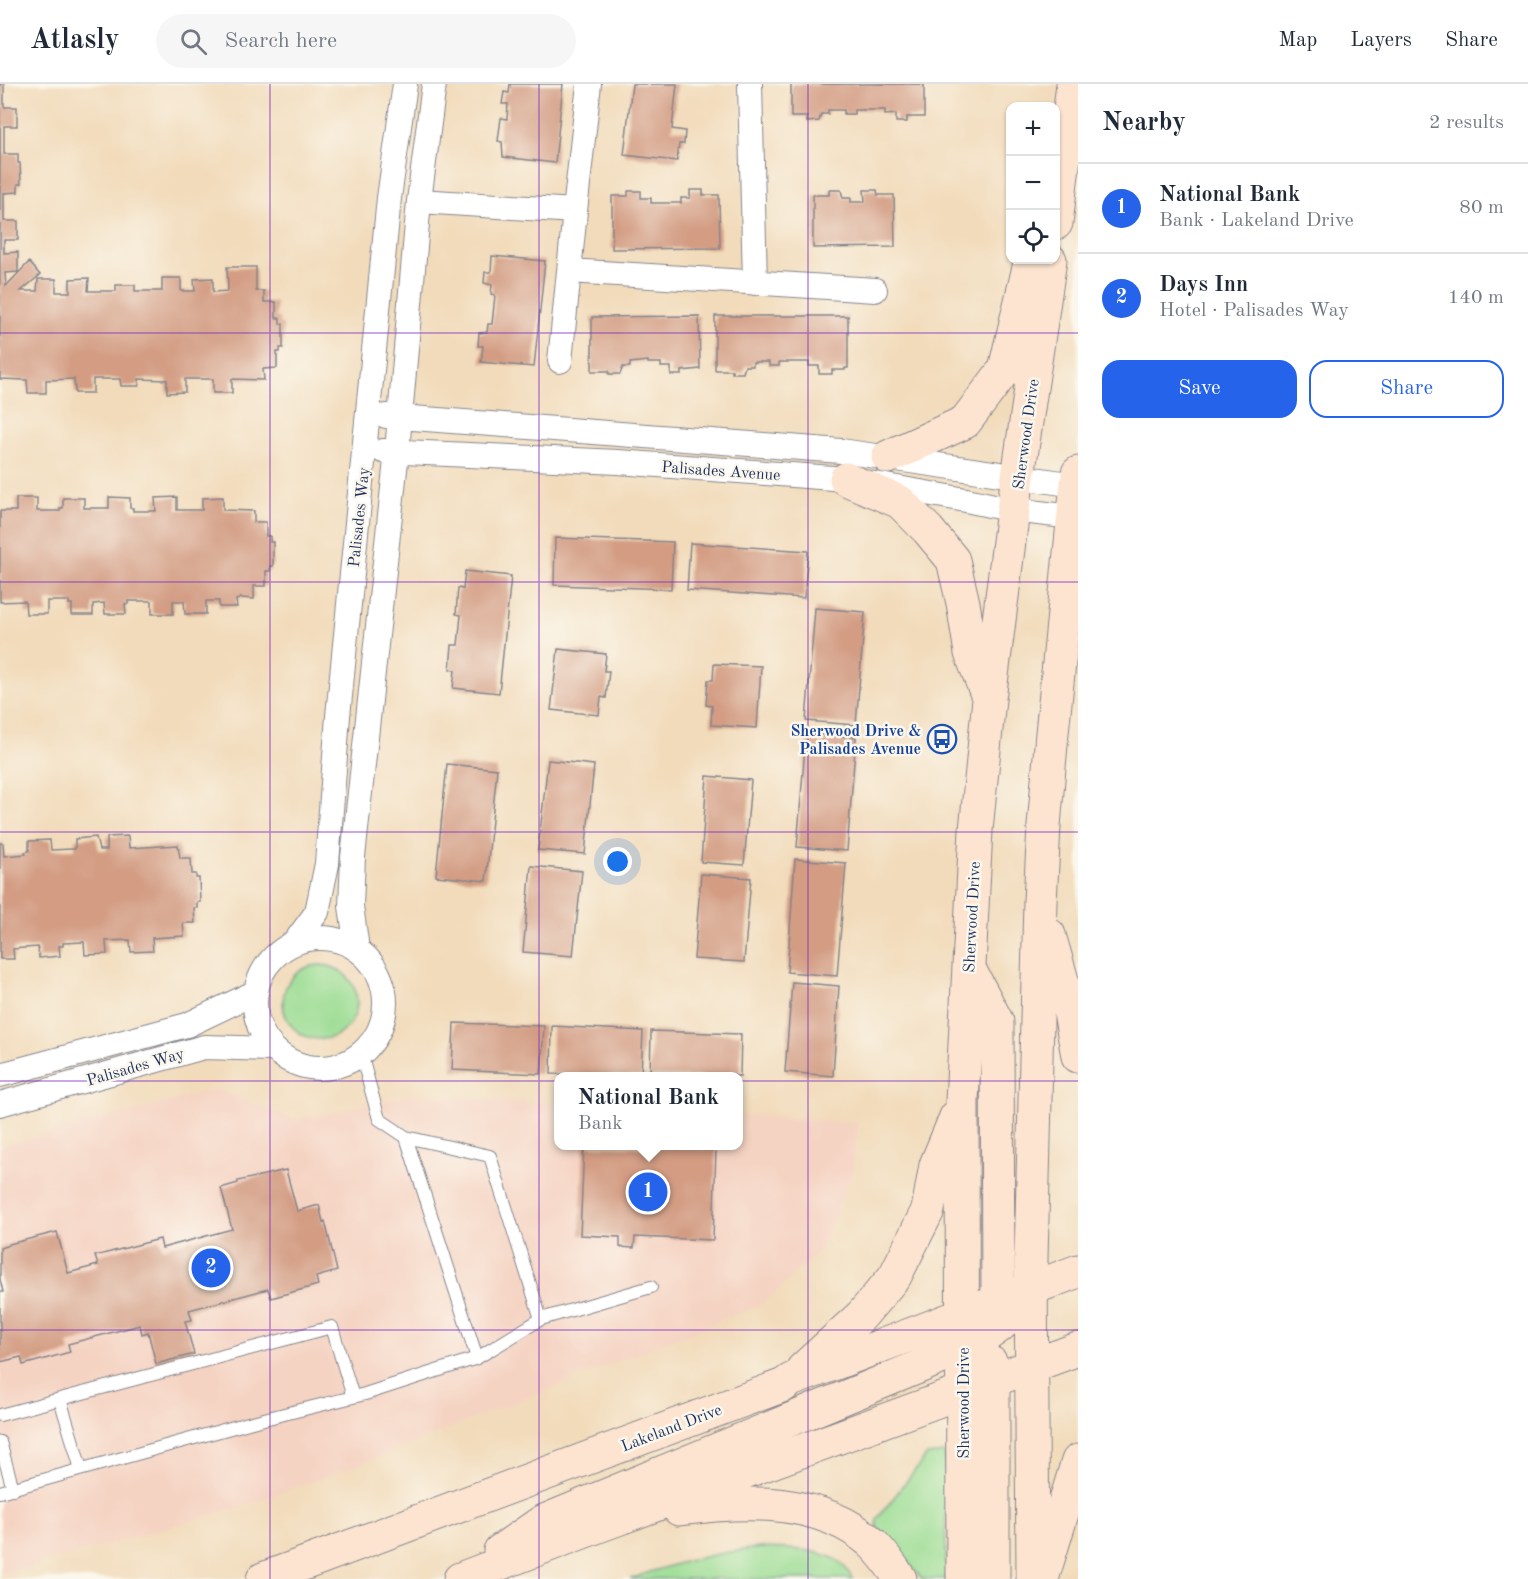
<!DOCTYPE html>
<html lang="en">
<head>
<meta charset="utf-8">
<style>
	:root { --surface:#fff; --page:#f6f6f7; --text:#1f2937; --muted:#747a83; --line:#e0e1e3; --accent:#2563eb }
	body { margin:0; font-family:"Old Standard TT",serif; background:var(--page); color:var(--text) }
	.controls { position:absolute; right:18px; top:18px; display:grid; overflow:hidden; border-radius:12px; box-shadow:0 2px 4px #0004 }
	.controls button { width:54px; height:54px; display:grid; place-items:center; padding:0; border:0; border-bottom:2px solid var(--line); background:var(--surface); color:var(--text); font:30px sans-serif }
	.you { position:absolute; left:618px; top:778px; width:21px; height:21px; margin:-15px; border:4px solid #fff; border-radius:50%; background:#1a73e8; box-shadow:0 0 0 9px #1a73e833 }
	.badge { display:grid; place-items:center; width:39px; height:39px; border-radius:50%; background:var(--accent); color:#fff; font-size:20px; font-weight:700 }
	.pin { position:absolute; translate:-50% -50%; border:3px solid #fff; box-shadow:0 2px 6px #0006 }
	.popup { position:absolute; left:554px; top:988px; width:189px; height:78px; box-sizing:border-box; display:grid; place-content:center; border-radius:12px; background:var(--surface); filter:drop-shadow(0 2px 4px #0005); font-size:20px; white-space:nowrap; color:var(--muted) }
	.popup b { font-size:22px; color:var(--text) }
	.popup::after { content:''; position:absolute; left:50%; top:100%; margin-left:-12px; border:12px solid transparent; border-top-color:var(--surface) }
	.list { margin:0; padding:0; list-style:none }
	h2 { display:flex; justify-content:space-between; align-items:center; height:78px; margin:0; padding:0 24px; font-size:26px }
	h2 small { font-size:20px; font-weight:400; color:var(--muted) }
	.list li { display:grid; grid-template-columns:39px 1fr auto; gap:18px; align-items:center; box-sizing:border-box; height:90px; padding:0 24px; border-top:2px solid var(--line) }
	.list b { display:block; font-size:22px; white-space:nowrap }
	.list p { margin:0; font-size:20px; white-space:nowrap; color:var(--muted) }
	.list em { font-size:20px; font-style:normal; color:var(--muted) }
	.actions { display:flex; gap:12px; padding:18px 24px }
	.actions a { flex:1; padding:14px 0; border:2px solid var(--accent); border-radius:18px; text-align:center; font-size:21px; color:var(--accent) }
	.actions .main { background:var(--accent); color:#fff }
	.icon { flex:none; width:33px; height:33px; fill:none; stroke:currentColor; stroke-width:2; stroke-linecap:round; stroke-linejoin:round }
	.map { position:relative; flex:none; width:1078px; height:1495px; overflow:hidden }
	header { display:flex; align-items:center; gap:36px; box-sizing:border-box; height:84px; padding:0 30px; background:var(--surface); border-bottom:2px solid var(--line) }
	header strong { font-size:28px }
	nav { display:flex; gap:33px; margin-inline-start:auto; font-size:21px }
	.search { width:420px; height:54px; background:var(--page); display:flex; align-items:center; gap:15px; box-sizing:border-box; padding:0 21px; border-radius:33px; color:var(--muted); font-size:22px }
	main { display:flex }
	aside { flex:1; background:var(--surface) }
	.map>svg:first-child { display:block }
	.built { fill:#f5d3c2 }
	.green { fill:#9ddd94; stroke:#5c8679; stroke-width:1.5 }
	.building { fill:#d39c83 }
	.lines { fill:none; stroke-linecap:round; stroke-linejoin:round }
	.lane-casing { stroke:#86858c; stroke-width:14 }
	.street-casing { stroke:#86858c; stroke-width:26 }
	.secondary-casing { stroke:#86858c; stroke-width:35 }
	.lane { stroke:#fff; stroke-width:12 }
	.street { stroke:#fff; stroke-width:24 }
	.secondary { stroke:#fde4d0; stroke-width:33 }
	.grid { fill:none; stroke:#7b2cbf; stroke-width:1.5; stroke-opacity:0.55 }
	.labels { text-anchor:middle; stroke-width:5; stroke-linejoin:round; paint-order:stroke }
	.street-label { font-size:16px; fill:#1b2f5e; stroke:#fbf7ec }
	.transit-label { font-size:16px; font-weight:bold; fill:#164399; stroke:#fbf7ec; text-anchor:end }
</style>
</head>
<body>
<header>
<strong>Atlasly</strong>
<div class="search"><svg class="icon" aria-label="search" viewBox="0 0 24 24"><circle cx="10" cy="10" r="6"/><path d="M15 15l6 6"/></svg>Search here</div>
<nav><a>Map</a><a>Layers</a><a>Share</a></nav>
</header>
<main>
<div class="map">
<svg width="1078" height="1495" viewBox="0 0 1078 1495">
	<rect width="100%" height="100%" fill="#fbf7ec"/>
	<filter id="ink" filterUnits="userSpaceOnUse"><feTurbulence type="fractalNoise" baseFrequency=".0167" numOctaves="2"/><feDisplacementMap in="SourceGraphic" scale="12" xChannelSelector="R" yChannelSelector="G"/><feConvolveMatrix kernelMatrix="1 2 1 2 8 2 1 2 1" color-interpolation-filters="sRGB"/></filter>
	<filter id="wash" filterUnits="userSpaceOnUse"><feTurbulence type="fractalNoise" baseFrequency=".008" numOctaves="4" result="noise"/><feDisplacementMap in="SourceGraphic" scale="24" xChannelSelector="R" yChannelSelector="G"/><feGaussianBlur stdDeviation="1.35" result="paint"/><feColorMatrix in="noise" values="0 0 0 0 0 0 0 0 0 0 0 0 0 0 0 0 0 1.4 0 .05"/><feComposite in="paint" operator="in"/></filter>
	<g filter="url(#wash)">
		<rect width="100%" height="100%" fill="#f2dbbb"/>
		<!-- built -->
		<path class="built" d="M217 1005 294 1036 410 1011 558 1020V1062H738V1031L858 1039 852 1089 820 1166 764 1219 358 1381 243 1422 29 1483 0 1488V1062Z"/>
		<!-- green -->
		<path class="green" d="M283 918a37 37 0 1 1 74 0a37 37 0 1 1-74 0Z
			M945 1369 946 1495H922L877 1443V1435L927 1371Z
			M761 1464C784 1465 823 1464 841 1479 846 1483 849 1490 853 1495H630C674 1479 715 1468 761 1464Z"/>
		<g id="blocks">
			<!-- building -->
			<path class="building" d="M0 0H4V23H17V42H4V70H18V79H20L21 100H18V108L4 109V137H18V156H4V169L18 168V188L5 189 6 202 29 178 40 191 21 207H37L38 195H56V208H70V195L89 194 88 207H116V201H135V207H162V194H181V207H195L194 195 213 194V208L228 207 227 183H256V207H264V218H276V234H280V240H283V264H280V268H277V284L263 285 264 296 232 295V309H213V295H185V308L167 309V296L139 295V302H121L120 295H93V309H75L74 295 46 296V309H28L27 296 0 295Z
				M510 0H563L555 79 503 73 502 58 498 57 501 34 507 35 508 20H502L504 8 509 9Z
				M632 0H677L672 45 685 47 684 60H679L677 77 624 71Z
				M791 0H924V33H907V38H896V30L885 31V26H854V30H844V26H828V30H821L819 37 807 38V33H791Z
				M690 106H703V111H719L720 164 612 165V112H628V107H641V114H651V119H681V114H690Z
				M829 106H841L843 114H851V118H865L864 106H877L878 111H894L895 163 813 164V111H829Z
				M492 172 545 177 534 283 481 278 483 262H478L479 249 487 248 488 240H492L495 211 491 210 492 201 484 199 485 188H491Z
				M699 232 700 285 682 287V291H671V283H661V279H648V277L630 279V283H623L620 290H609V287H592V233Z
				M715 232H848V284H845V286H832V290H819V282H809V278H779V282H769V278H753V282H745L743 289H732V286H715Z
				M109 413 130 414V424H133V427H156L155 414 177 413V426H202V414L223 413V426L254 427V438H266V452H270V458H273V482H270V487H266V502H254V515L241 514 236 516 237 523H219V517H206V530H185L184 517H173V530H152V517H128V520H125L126 530H105L104 519 93 520V531H72V520H69V517H47V530H26L25 517 0 518V427H16V414H37V427H60V424H63V414H84V424H109Z
				M555 454 673 458 671 505 554 501Z
				M690 459 808 467 804 514 687 506Z
				M465 487 511 492 499 609 453 604 455 586 450 585 452 561H458L461 531 456 530 458 504 463 505Z
				M815 524 865 528 856 641 806 637Z
				M558 565 606 570 604 587H609L606 614 601 613 599 631 551 626Z
				M714 580 761 582 757 644 711 641 712 622 706 621 708 596H713Z
				M806 650 856 653 847 767 797 763Z
				M548 676 594 681 585 770 538 766Z
				M447 680 497 685 486 797 436 792Z
				M707 692 751 696 744 781 701 778Z
				M128 752 129 764 178 761 180 774H191L192 790H196V794H199L200 818H197V824H194L195 839H183L184 852 152 854 153 867 131 868 130 856 106 857 107 870 85 871 84 858 63 859V862H59L60 872 39 874 38 863 24 864 13 865 14 875H0V759H3L4 772 26 770 25 768 29 767V757L50 756 51 766 72 765H75V755L96 753 99 766H107V753Z
				M795 775 846 779 837 892 787 888Z
				M531 782 582 787 573 872 523 868Z
				M701 790 751 794 744 878 694 875Z
				M792 898 839 902 833 992 785 988Z
				M454 939 544 942 541 990 452 986Z
				M552 942 643 947 641 992 551 990Z
				M651 947 741 950 740 992H650Z
				M584 1062 716 1066 713 1156 635 1153 634 1164 620 1163V1153L580 1151Z
				M286 1086 297 1127 319 1121 323 1138 325 1137 337 1187 316 1193 318 1201 271 1214 268 1205 189 1226 192 1236 185 1237 194 1270 156 1280 148 1248 142 1250 140 1241 68 1260 70 1268 23 1281 21 1273 0 1278V1208H3L0 1195V1164L9 1161V1160L57 1148 68 1189 98 1181 95 1172 160 1155 162 1164 232 1145 221 1104 238 1099V1097Z"/>
		</g>
	</g>
	<g filter="url(#ink)">
		<use href="#blocks" fill-opacity="0" stroke="#86858c" stroke-width="1.5"/>
		<g class="lines">
			<!-- lane casing -->
			<g class="lane-casing">
				<path id="lane" d="M361 970 379 1035 406 1053 490 1072 541 1235 477 1274
					M541 1235 651 1203
					M60 1315 81 1385
					M0 1331 332 1243 353 1313
					M0 1358 13 1405
					M0 1408 252 1338 365 1310 477 1274 406 1053"/>
			</g>
			<!-- street casing -->
			<g class="street-casing">
				<path id="street" d="M750 0 755 199
					M419 117 575 127 589 0
					M569 187 875 206
					M560 277 575 127
					M386 332 841 367 1076 401
					M383 367 618 378 846 395 966 416 1013 426 1073 433
					M255 919a65 65 0 1 1 130 0a65 65 0 1 1-130 0Z
					M295 858 317 828 327 780 338 632 389 114 405 0
					M357 865 351 822 353 773 397 367 419 117 434 0
					M0 991 187 941 254 909
					M0 1020 204 963 273 965"/>
			</g>
			<!-- secondary casing -->
			<g class="secondary-casing">
				<path id="secondary" d="M1056 139 1073 0
					M888 373 965 338 1005 285 1030 179 1032 177
					M846 395 900 418 928 446 953 476 963 519 971 569 988 613
					M1049 851 1068 917 1078 972
					M969 885 997 938 998 1218 1001 1238
					M991 1279 993 1297V1495
					M803 1285 861 1232 895 1192 928 1126 936 1081 956 1033
					M679 1425C744 1416 820 1413 872 1459 883 1470 892 1482 900 1495
					M500 1467 542 1438 962 1265C990 1251 1011 1236 1029 1210
					M263 1495 784 1301 791 1296 1078 1187
					M460 1495 601 1441 1078 1265
					M963 1495 962 1018 976 746 989 615 1013 426 1050 176
					M1033 1495 1031 1175 1040 817 1044 742 1052 649 1078 389
					M1042 1495 1078 1377"/>
			</g>
			<!-- lane -->
			<use href="#lane" class="lane"/>
			<!-- street -->
			<use href="#street" class="street"/>
			<!-- secondary -->
			<use href="#secondary" class="secondary"/>
		</g>
	</g>
	<!-- grid -->
	<path class="grid" d="M270 0V1495M539 0V1495M808 0V1495M0 249H1078M0 498H1078M0 748H1078M0 997H1078M0 1246H1078"/>
	<!-- icons -->
	<defs>
		<g id="bus-ring" transform="scale(1.5)"><circle r="9.5" fill="#fbf7ec" stroke="#1a4fb4" stroke-width="1.5"/><path d="M-5-6H5V4H4V6H2V4H-2V6H-4V4H-5ZM-3.5-4V0h7V-4ZM-3.5 1.2v1.5H-2V1.2ZM2 1.2v1.5H3.5V1.2Z" fill="#1a4fb4"/></g>
	</defs>
	<g fill-rule="evenodd">
		<use href="#bus-ring" x="942" y="655"/>
	</g>
	<g class="labels">
		<!-- street labels -->
		<g class="street-label">
			<text transform="translate(1025 350) rotate(-82)" y="6">Sherwood Drive</text>
			<text transform="translate(721 386) rotate(4)" y="6">Palisades Avenue</text>
			<text transform="translate(358 433) rotate(-84)" y="6">Palisades Way</text>
			<text transform="translate(971 833) rotate(-87)" y="6">Sherwood Drive</text>
			<text transform="translate(135 982) rotate(-16)" y="6">Palisades Way</text>
			<text transform="translate(963 1319) rotate(-90)" y="6">Sherwood Drive</text>
			<text transform="translate(671 1343) rotate(-21)" y="6">Lakeland Drive</text>
		</g>
		<!-- transit labels -->
		<g class="transit-label">
			<text x="921" y="652">Sherwood Drive &amp;<tspan x="921" dy="18">Palisades Avenue</tspan></text>
		</g>
	</g>
</svg>
<div class="controls">
<button>+</button>
<button>−</button>
<button><svg class="icon" aria-label="locate" viewBox="0 0 24 24"><circle cx="12" cy="12" r="6"/><path d="M12 2v4M12 18v4M2 12h4M18 12h4"/></svg></button>
</div>
<div class="you"></div>
<div class="pin badge" style="left:648px;top:1108px">1</div>
<div class="popup"><b>National Bank</b>Bank</div>
<div class="pin badge" style="left:211px;top:1184px">2</div>
</div>
<aside>
<h2>Nearby<small>2 results</small></h2>
<ul class="list">
<li><span class="badge">1</span><div><b>National Bank</b><p>Bank · Lakeland Drive</p></div><em>80 m</em></li>
<li><span class="badge">2</span><div><b>Days Inn</b><p>Hotel · Palisades Way</p></div><em>140 m</em></li>
</ul>
<div class="actions"><a class="main">Save</a><a>Share</a></div>
</aside>
</main>
</body>
</html>
